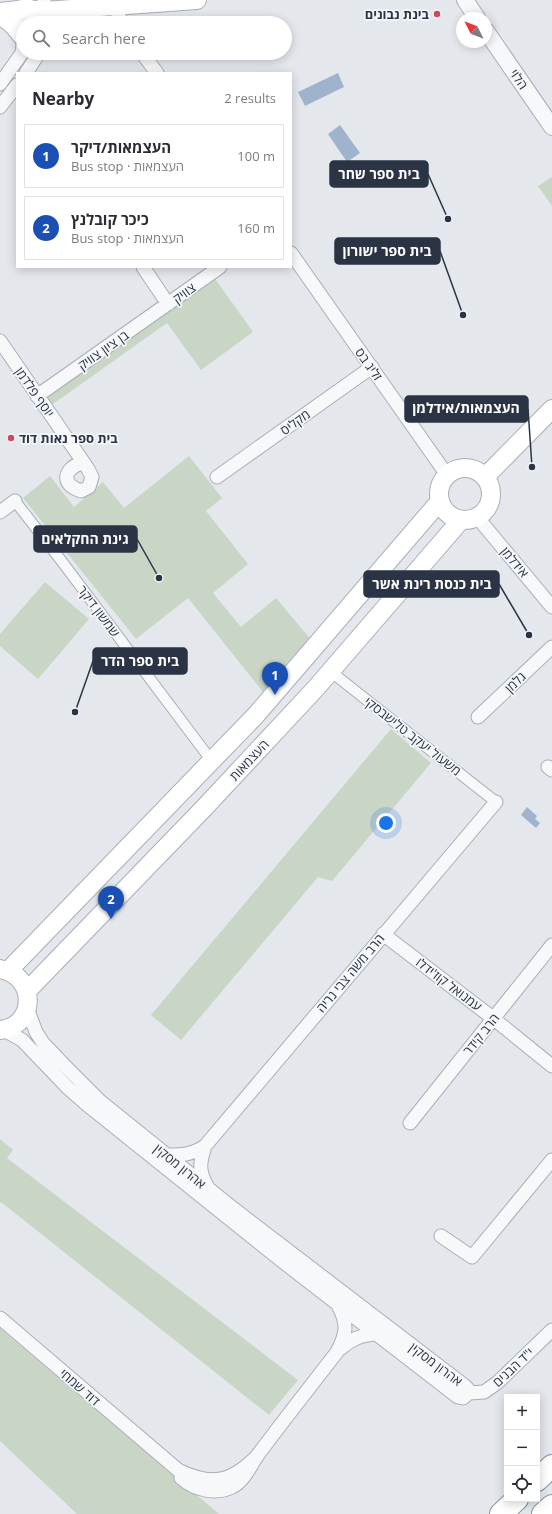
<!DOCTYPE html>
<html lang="en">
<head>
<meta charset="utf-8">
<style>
	:root { --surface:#fff; --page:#f7f7f7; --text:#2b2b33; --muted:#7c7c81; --line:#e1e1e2; --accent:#1a73e8 }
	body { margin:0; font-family:"Open Sans","Noto Sans Hebrew",sans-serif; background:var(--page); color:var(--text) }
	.controls { position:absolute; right:12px; bottom:12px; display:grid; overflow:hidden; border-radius:0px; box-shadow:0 2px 10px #0003 }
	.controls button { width:36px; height:36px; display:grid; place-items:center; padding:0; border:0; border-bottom:1px solid var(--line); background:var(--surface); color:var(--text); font:20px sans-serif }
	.compass { position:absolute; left:456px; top:12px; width:36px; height:36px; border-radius:50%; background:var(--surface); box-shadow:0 2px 10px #0003; rotate:312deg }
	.you { position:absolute; left:386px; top:823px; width:14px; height:14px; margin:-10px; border:3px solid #fff; border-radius:50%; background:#1a73e8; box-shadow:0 0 0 6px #1a73e833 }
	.badge { display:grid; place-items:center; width:26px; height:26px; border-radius:50%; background:var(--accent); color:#fff; font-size:13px; font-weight:700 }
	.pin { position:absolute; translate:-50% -33px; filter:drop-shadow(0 1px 2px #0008) }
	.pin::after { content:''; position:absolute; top:21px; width:14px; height:12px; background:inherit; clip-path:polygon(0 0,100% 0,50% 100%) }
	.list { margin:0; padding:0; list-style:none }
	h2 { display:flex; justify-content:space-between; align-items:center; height:52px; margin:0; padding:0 16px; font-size:17px }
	h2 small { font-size:13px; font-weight:400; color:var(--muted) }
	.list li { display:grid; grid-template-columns:26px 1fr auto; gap:12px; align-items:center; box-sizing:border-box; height:64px; margin:0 8px 8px; padding:0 8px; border:1px solid var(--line); border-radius:0px }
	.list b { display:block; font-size:15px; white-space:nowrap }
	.list p { margin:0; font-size:13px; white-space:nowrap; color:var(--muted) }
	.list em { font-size:13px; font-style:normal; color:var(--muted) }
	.icon { flex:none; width:22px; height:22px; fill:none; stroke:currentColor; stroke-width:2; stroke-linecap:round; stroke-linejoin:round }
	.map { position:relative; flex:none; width:552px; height:1514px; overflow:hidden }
	.search { position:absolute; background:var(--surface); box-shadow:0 2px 10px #0003; left:16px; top:16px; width:276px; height:44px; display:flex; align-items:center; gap:10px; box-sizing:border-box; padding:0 14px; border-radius:22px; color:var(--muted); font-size:15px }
	.panel { position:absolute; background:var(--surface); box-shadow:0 2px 10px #0003; left:16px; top:72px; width:276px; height:196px; border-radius:0px }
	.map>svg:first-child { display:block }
	.green { fill:#c9d6c5 }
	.water { fill:#9fb4cc }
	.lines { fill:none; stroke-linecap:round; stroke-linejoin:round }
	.pedestrian-casing { stroke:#a9aeb7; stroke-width:12 }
	.minor-casing { stroke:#a9aeb7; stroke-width:15 }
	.tertiary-casing { stroke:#a9aeb7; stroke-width:18 }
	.secondary-casing { stroke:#a9aeb7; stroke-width:20 }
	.motorway-casing { stroke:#8b94a3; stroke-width:24 }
	.pedestrian { stroke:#f7f8fa; stroke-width:10 }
	.minor { stroke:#f7f8fa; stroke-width:13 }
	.tertiary { stroke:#f7f8fa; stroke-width:16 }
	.secondary { stroke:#fff; stroke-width:18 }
	.motorway { stroke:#fff; stroke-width:22 }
	.poi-dot { fill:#d1495b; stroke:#f4f6f9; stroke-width:1.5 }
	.labels { text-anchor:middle; stroke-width:3.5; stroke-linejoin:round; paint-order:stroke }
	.poi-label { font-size:13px; font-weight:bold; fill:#2b3445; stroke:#f4f6f9; text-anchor:end }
	.street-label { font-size:13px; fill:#2b3445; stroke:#f4f6f9 }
	.leader { fill:none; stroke:#2b3445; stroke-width:1.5 }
	.callout-dot { fill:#2b3445; stroke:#f4f6f9; stroke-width:1.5 }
	.callout { fill:#2b3445; stroke:#2b3445; stroke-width:1.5 }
	.callout-label { font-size:14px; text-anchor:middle; font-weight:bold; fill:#fff }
</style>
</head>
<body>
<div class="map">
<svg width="552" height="1514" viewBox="0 0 552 1514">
	<rect width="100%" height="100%" fill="#e4e7ec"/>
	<!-- green -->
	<path class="green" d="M552 177V206L538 186Z
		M211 273 253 332 201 370 167 323 46 409 37 396Z
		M189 456 222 498 206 511 248 564 213 593 241 627 276 598 312 641 263 692 188 598 136 639 23 498 50 476 74 507 103 482 124 508Z
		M45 582 89 619 38 679 0 646V634Z
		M391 729 431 763 332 881 318 877 181 1040 151 1015Z
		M0 1139 13 1150 7 1158 298 1380 269 1415 1 1202 0 1203Z
		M0 1328 219 1514H77L0 1441Z"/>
	<!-- water -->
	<path class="water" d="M338 73 344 87 305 106 298 92Z
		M340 125 360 153 347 162 328 134Z
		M527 807 537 816 535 819 540 823 536 828 521 815Z"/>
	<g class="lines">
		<!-- pedestrian casing -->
		<g class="pedestrian-casing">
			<path id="pedestrian" d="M15 501 63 563 211 760
				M330 671 496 802"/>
		</g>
		<!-- minor casing -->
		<g class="minor-casing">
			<path id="minor" d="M114 0V5L122 23
				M25 23 26 0
				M43 23 44 0
				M142 53 157 73
				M26 73 37 56 38 53
				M0 84 22 53 23 44
				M0 107 17 85
				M291 253 447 475
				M143 267 168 304
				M0 341 88 469 92 477 89 487 81 491C78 490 74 488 71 486 60 476 72 465 83 463
				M37 396 220 267
				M217 477 372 367
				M0 512 15 501
				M477 517 552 607
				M478 717 552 647
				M548 767 552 770
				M383 934 494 1019 552 1066
				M4 1030 22 1040 68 1088 91 1108 287 1265 458 1397 463 1398 469 1393 468 1389 465 1386 234 1209 100 1101 64 1065 43 1043 36 1032 27 1008
				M410 1123 552 945
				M205 1146C200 1162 198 1170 207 1186
				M166 1155C182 1155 192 1155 205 1146L496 802
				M441 1236 472 1257 552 1160
				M0 1318 178 1470C211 1486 230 1483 256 1457
				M340 1349C351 1339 361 1335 376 1334
				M469 1393 484 1392 497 1383 552 1330
				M181 1478C195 1490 215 1495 232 1487 244 1481 250 1467 257 1456 283 1421 310 1387 337 1352 347 1333 348 1324 338 1305"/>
		</g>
		<!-- tertiary casing -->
		<g class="tertiary-casing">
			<path id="tertiary" d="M465 0 477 18
				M486 31 552 127"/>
		</g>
		<!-- secondary casing -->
		<g class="secondary-casing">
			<path id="secondary" d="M0 12 26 9 44 11 197 0
				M0 15 13 25 23 37
				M439 494a26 26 0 1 1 52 0a26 26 0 1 1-52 0Z
				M485 477 552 409
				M0 969C38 976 36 1027 0 1030
				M8 971 256 715 440 501
				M27 991 204 808 316 688 461 520"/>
		</g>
		<!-- motorway casing -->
		<g class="motorway-casing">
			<path id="motorway" d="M537 1480 552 1466
				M501 1514 517 1499
				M543 1514 552 1506"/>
		</g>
		<!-- pedestrian -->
		<use href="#pedestrian" class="pedestrian"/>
		<!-- minor -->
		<use href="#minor" class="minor"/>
		<!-- tertiary -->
		<use href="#tertiary" class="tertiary"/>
		<!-- secondary -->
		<use href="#secondary" class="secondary"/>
		<!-- motorway -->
		<use href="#motorway" class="motorway"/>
	</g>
	<!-- markers -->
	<g class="poi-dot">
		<circle cx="437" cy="14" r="4"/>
		<circle cx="11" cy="438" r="4"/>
	</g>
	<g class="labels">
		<!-- poi labels -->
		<g class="poi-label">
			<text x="429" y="19">בינת נבונים</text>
			<text x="19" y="443" text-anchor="start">בית ספר נאות דוד</text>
		</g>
		<!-- street labels -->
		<g class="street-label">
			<text transform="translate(519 79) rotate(56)" y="5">הלוי</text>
			<text transform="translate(184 293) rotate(-36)" y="5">צוויק</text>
			<text transform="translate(103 350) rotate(-35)" y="5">בן ציון צוויק</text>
			<text transform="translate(369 364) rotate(55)" y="5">זליג בס</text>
			<text transform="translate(35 392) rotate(55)" y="5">יוסף פלדמן</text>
			<text transform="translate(295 422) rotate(-36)" y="5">מקליס</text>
			<text transform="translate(515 562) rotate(50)" y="5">אידלמן</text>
			<text transform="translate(99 611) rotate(53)" y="5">שמשון דיקר</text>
			<text transform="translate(515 682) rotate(-44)" y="5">גלמן</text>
			<text transform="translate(413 736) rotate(38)" y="5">משעול יעקב טלישבסקי</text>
			<text transform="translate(249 760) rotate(-47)" y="5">העצמאות</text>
			<text transform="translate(350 973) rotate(-50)" y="5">הרב משה צבי נריה</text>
			<text transform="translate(449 984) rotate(37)" y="5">עמנואל קוז'ידלו</text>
			<text transform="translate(481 1034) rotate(-51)" y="5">הרב קידר</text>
			<text transform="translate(180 1166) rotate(39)" y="5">אהרון מסקין</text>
			<text transform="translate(436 1364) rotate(37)" y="5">אהרון מסקין</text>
			<text transform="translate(513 1367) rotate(-43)" y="5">י"ד הבנים</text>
			<text transform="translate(80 1387) rotate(41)" y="5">דוד שמחי</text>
		</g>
	</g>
	<!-- callouts -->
	<path class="leader" d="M448 219L428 174M463 315L440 251M532 467L528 409M159 578L137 539M529 635L499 584M75 712L93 661"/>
	<g class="callout-dot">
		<circle cx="448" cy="219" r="4"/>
		<circle cx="463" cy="315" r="4"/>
		<circle cx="532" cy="467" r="4"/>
		<circle cx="159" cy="578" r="4"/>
		<circle cx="529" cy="635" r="4"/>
		<circle cx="75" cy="712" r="4"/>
	</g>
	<g class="callout">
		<rect x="330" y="161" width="98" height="26" rx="4"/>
		<rect x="335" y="238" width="105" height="26" rx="4"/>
		<rect x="405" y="396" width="123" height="26" rx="4"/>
		<rect x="34" y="526" width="103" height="26" rx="4"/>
		<rect x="364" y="571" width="135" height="26" rx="4"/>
		<rect x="93" y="648" width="94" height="26" rx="4"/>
	</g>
	<g class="callout-label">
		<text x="379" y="179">בית ספר שחר</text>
		<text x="387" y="256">בית ספר ישורון</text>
		<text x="466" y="413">העצמאות/אידלמן</text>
		<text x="85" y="544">גינת החקלאים</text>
		<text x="432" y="589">בית כנסת רינת אשר</text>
		<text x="140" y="666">בית ספר הדר</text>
	</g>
</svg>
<div class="controls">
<button>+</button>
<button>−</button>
<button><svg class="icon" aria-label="locate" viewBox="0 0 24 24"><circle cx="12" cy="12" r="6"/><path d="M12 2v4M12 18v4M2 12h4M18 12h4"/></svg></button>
</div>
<svg class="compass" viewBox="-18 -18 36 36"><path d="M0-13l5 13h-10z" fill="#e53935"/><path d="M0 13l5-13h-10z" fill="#7c7c81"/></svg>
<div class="you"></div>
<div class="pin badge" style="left:275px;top:695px;background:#1a4fb4">1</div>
<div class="pin badge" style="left:111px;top:919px;background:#1a4fb4">2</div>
<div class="search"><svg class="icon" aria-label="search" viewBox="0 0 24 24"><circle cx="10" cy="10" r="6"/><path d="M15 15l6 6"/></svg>Search here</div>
<section class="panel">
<h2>Nearby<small>2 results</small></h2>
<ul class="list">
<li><span class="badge" style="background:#1a4fb4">1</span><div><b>העצמאות/דיקר</b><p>Bus stop · העצמאות</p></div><em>100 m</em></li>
<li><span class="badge" style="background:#1a4fb4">2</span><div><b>כיכר קובלנץ</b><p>Bus stop · העצמאות</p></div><em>160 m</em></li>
</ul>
</section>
</div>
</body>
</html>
